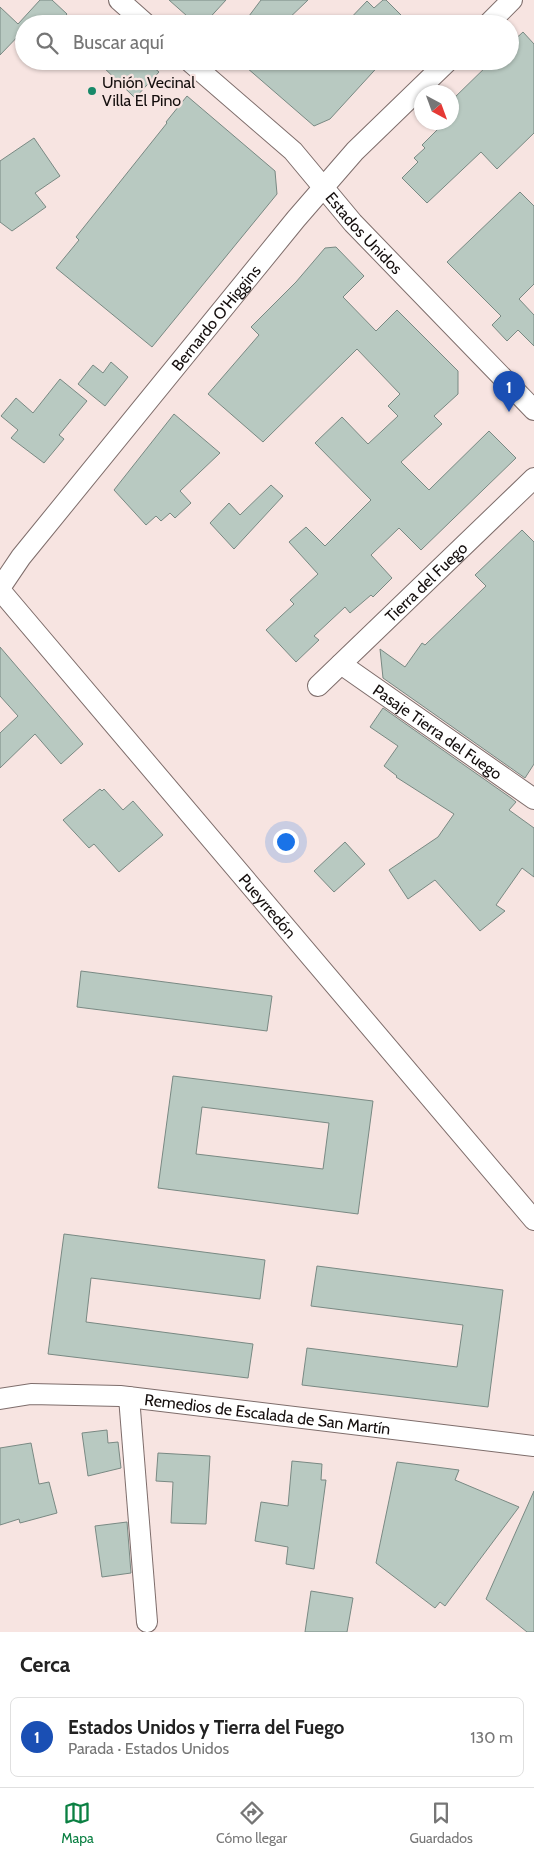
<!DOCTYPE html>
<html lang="es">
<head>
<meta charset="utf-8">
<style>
	:root { --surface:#fff; --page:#f6f6f6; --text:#222; --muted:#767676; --line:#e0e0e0; --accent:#0b8043 }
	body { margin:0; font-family:Cabin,sans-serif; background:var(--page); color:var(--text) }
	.compass { position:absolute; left:414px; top:85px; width:45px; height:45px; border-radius:50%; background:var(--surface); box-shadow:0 1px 4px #0004; rotate:139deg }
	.you { position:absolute; left:285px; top:841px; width:18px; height:18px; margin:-12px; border:4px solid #fff; border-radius:50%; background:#1a73e8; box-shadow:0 0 0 8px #1a73e833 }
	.badge { display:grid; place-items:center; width:32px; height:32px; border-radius:50%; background:var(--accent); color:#fff; font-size:16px; font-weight:700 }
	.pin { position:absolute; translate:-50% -41px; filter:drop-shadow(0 1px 2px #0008) }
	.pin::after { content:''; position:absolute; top:26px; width:18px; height:15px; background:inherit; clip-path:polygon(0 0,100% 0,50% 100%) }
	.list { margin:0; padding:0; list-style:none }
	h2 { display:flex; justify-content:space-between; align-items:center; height:65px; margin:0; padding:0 20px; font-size:21px }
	h2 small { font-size:16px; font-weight:400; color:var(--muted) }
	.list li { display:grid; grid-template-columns:32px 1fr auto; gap:15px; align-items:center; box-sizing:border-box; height:80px; margin:0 10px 10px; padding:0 10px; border:1px solid var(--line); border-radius:8px }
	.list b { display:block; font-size:19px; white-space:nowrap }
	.list p { margin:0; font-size:16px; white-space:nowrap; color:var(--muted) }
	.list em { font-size:16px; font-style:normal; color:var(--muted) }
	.icon { flex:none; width:28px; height:28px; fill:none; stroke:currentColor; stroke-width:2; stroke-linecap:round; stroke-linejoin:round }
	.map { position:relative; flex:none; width:534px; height:1632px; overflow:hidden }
	.search { position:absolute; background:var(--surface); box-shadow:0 1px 4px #0004; left:15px; right:15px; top:15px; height:55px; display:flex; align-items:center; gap:12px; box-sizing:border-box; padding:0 18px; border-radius:28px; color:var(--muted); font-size:19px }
	.sheet { height:155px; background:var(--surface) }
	nav { display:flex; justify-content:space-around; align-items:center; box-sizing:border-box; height:70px; border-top:1px solid var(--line); background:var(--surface); font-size:14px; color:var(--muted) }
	nav a { display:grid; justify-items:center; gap:2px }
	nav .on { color:var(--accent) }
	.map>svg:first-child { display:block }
	.building { fill:#b8c9c1; stroke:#798983; fill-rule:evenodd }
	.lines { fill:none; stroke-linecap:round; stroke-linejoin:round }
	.minor-casing { stroke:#7e6d6b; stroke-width:22 }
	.minor { stroke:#fff; stroke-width:20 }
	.poi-dot { fill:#178969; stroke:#f7e4e1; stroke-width:2 }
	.labels { text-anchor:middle; stroke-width:4.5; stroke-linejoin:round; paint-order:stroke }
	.poi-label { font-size:16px; fill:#140e0d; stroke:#f7e4e1; text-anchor:start }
	.street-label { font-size:16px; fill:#140e0d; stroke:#f7e4e1 }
</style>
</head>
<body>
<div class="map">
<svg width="534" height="1632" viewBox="0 0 534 1632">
	<rect width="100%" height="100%" fill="#f7e4e1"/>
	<!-- building -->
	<path class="building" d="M40 0H52L67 14 59 24H24V30L0 55V7L18 24Z
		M169 0H226L204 24H196Z
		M261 0H308L283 24H243Z
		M383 0H386L410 24H345L367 1 374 8Z
		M523 32 534 44V133L497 169 481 152 427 203 402 178 418 162 414 158 425 148 422 145 445 122H452V100L492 61H510V44Z
		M97 61H146L159 72 135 98Z
		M239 61H383L330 119 314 126Z
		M187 96 275 171 277 194 152 347 56 268 79 240 76 237 167 123 166 122Z
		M34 138 60 176 35 193 46 207 12 231 0 222V161Z
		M520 192 534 206V284L519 299 534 315V346L518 330 507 341 492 325 501 316 447 262Z
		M336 247 364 276 343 297 376 331 397 310 458 371V394L434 416 442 424 401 462 429 490 489 431 516 458 421 550 399 528 371 555 392 578 373 597 371 595 350 613 345 607 314 636 319 640 296 662 266 630 294 604 290 600 318 574 289 542 306 527 325 546 371 500 315 443 342 417 368 444 398 416 388 406 400 394 357 349 263 442 208 394 259 335 251 327 296 282 325 248Z
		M111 362 128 377 105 406 78 384 93 365 103 373Z
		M60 379 87 401 59 435 64 439 44 463 11 438 18 430 1 416 16 398 33 413Z
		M174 414 220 453 180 491 191 503 175 518 170 513 161 521 156 516 146 525 114 490Z
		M271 485 283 496 234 549 210 523 229 503 240 515Z
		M522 530 534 542V764L525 778 383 678 380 649 405 667 422 643 425 645 486 586 475 575Z
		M0 647 83 744 61 764 35 734 0 768V733L18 716 0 696Z
		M383 708 511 798 516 802 509 810 534 828V877L522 868 496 905 505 911 480 931 435 880 408 899 389 870 438 837 454 814 396 777 397 776 384 766 398 746 370 727Z
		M100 789 102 791 104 789 123 810 133 801 163 835 119 872 94 844 89 848 63 820Z
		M345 842 365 864 334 892 314 871Z
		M81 971 272 996 267 1031 77 1007Z
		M173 1076 373 1101 358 1214 158 1188ZM202 1107 329 1123 323 1169 196 1154Z
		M64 1234 265 1260 260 1299 91 1278 86 1322 253 1344 248 1378 48 1354Z
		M317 1266 503 1290 488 1407 302 1385 307 1348 457 1367 463 1325 311 1306Z
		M107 1430 108 1443 118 1442 121 1468 88 1476 82 1433Z
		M31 1443 39 1484 49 1482 57 1513 20 1523 19 1519 0 1525V1448Z
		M158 1453 210 1456 206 1524 171 1523 173 1482 156 1481Z
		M292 1461 322 1464 321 1480H326L314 1569 286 1564 288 1547 255 1541 261 1502 288 1506Z
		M397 1462 459 1470 455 1480 519 1507 445 1606 440 1602 435 1608 376 1563Z
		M534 1491V1632H527L486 1599Z
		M127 1522 131 1573 102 1577 95 1526Z
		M311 1591 353 1598 347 1632H305Z"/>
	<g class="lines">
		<!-- minor casing -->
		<g class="minor-casing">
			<g id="minor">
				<path d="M119 0 146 24"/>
				<path d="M488 24 512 0"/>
				<path id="s1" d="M189 61 293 151 353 223 534 410"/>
				<path id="s2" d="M0 588 21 557 296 219 355 151 448 61"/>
				<path id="s3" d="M0 590 534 1220"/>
				<path id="s4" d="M341 664 534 799"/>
				<path id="s5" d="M318 686 534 478"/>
				<path d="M129 1397 147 1622"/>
				<path id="s6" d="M0 1399 31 1394 120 1396 534 1446"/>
			</g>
		</g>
		<!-- minor -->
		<use href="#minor" class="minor"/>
	</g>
	<!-- markers -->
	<circle class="poi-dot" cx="92" cy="91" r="5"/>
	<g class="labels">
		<!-- poi labels -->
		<g class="poi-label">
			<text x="102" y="88">Unión Vecinal<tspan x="102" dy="18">Villa El Pino</tspan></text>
		</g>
		<!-- street labels -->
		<g class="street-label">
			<text dy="6" stroke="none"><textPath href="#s1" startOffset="246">Estados Unidos</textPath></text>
			<text dy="6" stroke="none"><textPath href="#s2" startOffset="346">Bernardo O'Higgins</textPath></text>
			<text dy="6" stroke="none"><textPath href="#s5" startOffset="150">Tierra del Fuego</textPath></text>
			<text dy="6" stroke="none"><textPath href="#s4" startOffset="118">Pasaje Tierra del Fuego</textPath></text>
			<text dy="6" stroke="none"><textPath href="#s3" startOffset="414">Pueyrredón</textPath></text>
			<text dy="6" stroke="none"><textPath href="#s6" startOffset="269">Remedios de Escalada de San Martín</textPath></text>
		</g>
	</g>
</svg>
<svg class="compass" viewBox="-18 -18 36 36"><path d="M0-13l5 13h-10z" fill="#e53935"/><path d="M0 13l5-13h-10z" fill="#767676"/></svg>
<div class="you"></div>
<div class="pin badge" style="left:509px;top:412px;background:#1a4fb4">1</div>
<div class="search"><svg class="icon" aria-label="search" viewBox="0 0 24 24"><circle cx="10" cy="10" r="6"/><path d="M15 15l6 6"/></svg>Buscar aquí</div>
</div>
<section class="sheet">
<h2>Cerca<small></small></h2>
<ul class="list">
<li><span class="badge" style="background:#1a4fb4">1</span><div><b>Estados Unidos y Tierra del Fuego</b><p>Parada · Estados Unidos</p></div><em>130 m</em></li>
</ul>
</section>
<nav>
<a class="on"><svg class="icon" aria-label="map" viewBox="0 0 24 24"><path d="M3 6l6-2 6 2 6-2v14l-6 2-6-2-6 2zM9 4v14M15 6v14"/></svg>Mapa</a>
<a><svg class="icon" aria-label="directions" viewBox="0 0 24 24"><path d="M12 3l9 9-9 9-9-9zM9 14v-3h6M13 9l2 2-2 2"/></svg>Cómo llegar</a>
<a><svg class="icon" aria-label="saved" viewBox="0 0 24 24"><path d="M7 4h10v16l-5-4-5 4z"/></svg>Guardados</a>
</nav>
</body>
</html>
